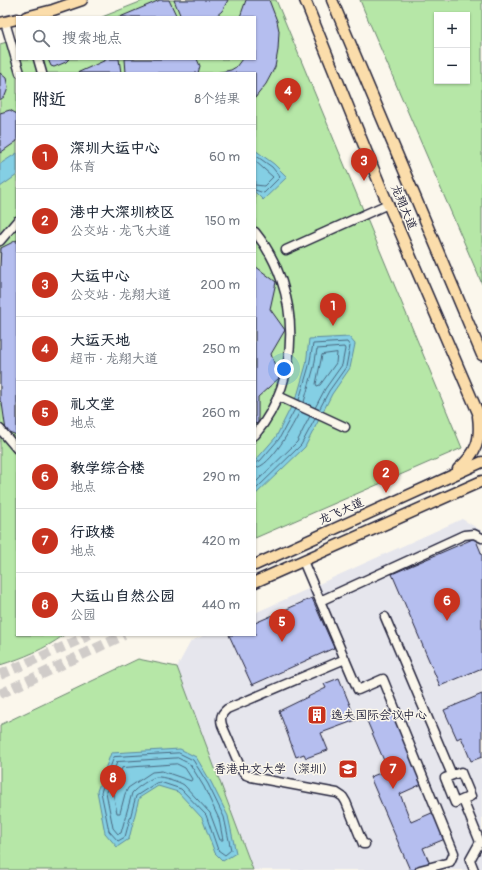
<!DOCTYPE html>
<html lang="zh">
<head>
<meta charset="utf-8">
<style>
	:root { --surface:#fff; --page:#f2f2f3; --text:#1f2937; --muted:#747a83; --line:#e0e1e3; --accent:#c8321e }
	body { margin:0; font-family:Pangolin,"LXGW WenKai TC",sans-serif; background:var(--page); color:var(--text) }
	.controls { position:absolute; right:12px; top:12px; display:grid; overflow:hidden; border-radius:0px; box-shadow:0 1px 3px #0004 }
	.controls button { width:36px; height:36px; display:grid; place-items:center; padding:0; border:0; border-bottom:1px solid var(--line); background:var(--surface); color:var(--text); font:20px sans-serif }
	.you { position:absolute; left:284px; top:369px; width:14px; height:14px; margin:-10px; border:3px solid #fff; border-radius:50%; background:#1a73e8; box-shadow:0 0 0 6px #1a73e833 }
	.badge { display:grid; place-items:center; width:26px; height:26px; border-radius:50%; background:var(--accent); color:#fff; font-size:13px; font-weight:700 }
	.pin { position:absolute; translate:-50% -33px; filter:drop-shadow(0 1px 2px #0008) }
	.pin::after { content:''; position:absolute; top:21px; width:14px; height:12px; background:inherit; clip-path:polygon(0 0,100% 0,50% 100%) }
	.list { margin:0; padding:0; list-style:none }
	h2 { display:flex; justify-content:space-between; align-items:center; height:52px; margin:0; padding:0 16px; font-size:17px }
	h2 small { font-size:13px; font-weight:400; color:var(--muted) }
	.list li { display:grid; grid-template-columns:26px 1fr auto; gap:12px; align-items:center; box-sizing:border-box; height:64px; padding:0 16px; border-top:1px solid var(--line) }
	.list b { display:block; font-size:15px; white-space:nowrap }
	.list p { margin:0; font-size:13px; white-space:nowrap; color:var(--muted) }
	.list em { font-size:13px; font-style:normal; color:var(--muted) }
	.icon { flex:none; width:22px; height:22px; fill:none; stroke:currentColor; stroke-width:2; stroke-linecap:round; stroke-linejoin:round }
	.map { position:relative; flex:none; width:482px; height:870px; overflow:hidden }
	.search { position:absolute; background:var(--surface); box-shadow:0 1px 3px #0004; left:16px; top:16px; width:240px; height:44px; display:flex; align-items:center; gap:10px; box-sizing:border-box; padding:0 14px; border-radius:0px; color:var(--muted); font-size:15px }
	.panel { position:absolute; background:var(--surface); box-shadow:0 1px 3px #0004; left:16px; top:72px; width:240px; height:564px; border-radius:0px }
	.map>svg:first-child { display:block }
	.built { fill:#e6e6ed }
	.green { fill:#b6e7a7; stroke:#6c8471; fill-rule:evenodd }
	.water { fill:#84cfe4; stroke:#5d8aa0 }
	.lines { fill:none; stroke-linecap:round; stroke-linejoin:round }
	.shore { stroke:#49677f; stroke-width:1 }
	.building { fill:#b5beef; stroke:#22223b }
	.major-tunnel { stroke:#d0ccc9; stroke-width:10; stroke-dasharray:10 5; stroke-linecap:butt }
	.minor-casing { stroke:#22223b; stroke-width:11 }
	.major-casing { stroke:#22223b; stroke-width:13 }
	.minor { stroke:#fbf7ec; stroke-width:8 }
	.major { stroke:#fbddab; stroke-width:10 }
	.labels { text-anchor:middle; stroke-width:3; stroke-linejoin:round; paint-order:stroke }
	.street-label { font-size:12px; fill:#22223b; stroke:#fbf7ec }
	.poi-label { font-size:12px; fill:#22223b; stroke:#fbf7ec; text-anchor:start }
</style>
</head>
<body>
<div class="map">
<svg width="482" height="870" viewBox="0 0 482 870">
	<rect width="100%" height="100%" fill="#fbf7ec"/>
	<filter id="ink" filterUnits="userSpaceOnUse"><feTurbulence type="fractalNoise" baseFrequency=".025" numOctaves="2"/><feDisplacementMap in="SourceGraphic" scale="8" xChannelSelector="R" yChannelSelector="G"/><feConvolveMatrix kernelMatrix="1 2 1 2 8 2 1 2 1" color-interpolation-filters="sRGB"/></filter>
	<g filter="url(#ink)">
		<!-- built -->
		<path class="built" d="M462 519 482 531V870H253L177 667 191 641 205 635H255V613Z"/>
		<!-- green -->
		<path class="green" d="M145 0H276L462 448 255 538V73H17V635H64C45 649 23 658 0 665V44L17 39V59H255V17H102Z
			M360 0H482V284L364 10ZM437 15H467V81H437Z
			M138 659 177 667 253 870H0V725Z"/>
		<!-- water -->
		<path class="water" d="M255 150 274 164 287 177 263 200 255 192Z
			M17 153V175L0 187V164Z
			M349 337 355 344 350 368 332 394 305 447 255 495V461L276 437 298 393 306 365 309 339Z
			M180 749 196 757 211 782 228 816 236 853 223 861 215 853 202 818 178 792 158 786 139 798 129 839 117 847 105 833 97 791 111 753Z"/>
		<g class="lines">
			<!-- shore -->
			<path class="shore" d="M255 155 272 167 280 177 264 193 255 190
				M255 161 273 177 264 186 255 185
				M337 353 336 363 320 385 317 386 316 384 322 355Z
				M299 400 309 366 313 344 347 342 350 346 346 367 329 391 319 410
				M304 402 314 367 317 349 344 347 345 349 342 365 325 389 315 408
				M255 463 260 461 279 439 295 409
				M255 468C271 467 293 425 300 411
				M255 483 297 442 310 416
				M255 490 301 445 315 419
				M179 753 193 760 208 784 224 817 231 850 225 855 218 850 206 815 181 789 160 782 156 783 136 796 125 837 118 841 109 831 101 792 114 757Z
				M178 758 190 764 204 787 219 819 223 840H220L210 813 184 785C180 782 162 776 156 777 151 778 136 788 132 793L121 833 118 834 113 828 106 792 117 762Z
				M177 764 185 768 192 779 191 781 162 771 152 772 128 788 125 794 120 813H117L113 793 122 768Z"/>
		</g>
		<!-- building -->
		<path class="building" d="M160 0H169L177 17H120Z
			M174 0H228L222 11 215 17H181Z
			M246 0H269L277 21 279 31 278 50 275 67 266 84 255 98V73H215L231 70 236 67 242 59H255V17H240Z
			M48 59H69L66 62 54 67 51 66Z
			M108 59H119L121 73H77Z
			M125 59H197L200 66 198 73H126Z
			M0 73 6 78 8 88 5 96 0 100Z
			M10 110 17 114V141L0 153V113Z
			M17 240V435L6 431 2 403 0 401V267L1 248Z
			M255 264V266L276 282 270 309 285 330 271 354 279 378 258 397V423L255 424Z
			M475 538 482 555V668L440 686 392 574Z
			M312 598 334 648 252 685 229 635H255V623Z
			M339 678 356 720 321 733 328 750 306 758 304 754 296 757 279 711 326 688 324 684Z
			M482 694V757L471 761 461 737 457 739 444 710Z
			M391 711 422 784 400 794 411 822 434 812 445 839 423 848 430 864 417 870H410L370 777 388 770 367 721Z"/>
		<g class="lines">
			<!-- major-tunnel -->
			<path class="major-tunnel" d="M0 675 90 635
				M0 694 124 635"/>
			<!-- minor casing -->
			<g class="minor-casing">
				<path id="minor" d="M5 22 20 73
					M38 59 42 73
					M255 232C302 290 302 378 255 435
					M0 241 17 221
					M286 250 388 204
					M278 396 345 427
					M0 429 17 449
					M303 561 358 690 383 679 454 853 450 862 420 870
					M320 601 464 535 474 534 482 538
					M385 617 452 775
					M345 659 227 709C221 714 220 718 222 725L242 771 246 775 251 777 337 793 343 797 346 802 363 844H365
					M461 772 471 796 455 803 445 778Z
					M463 800 480 842
					M474 870 470 860 480 842"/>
			</g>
			<!-- major casing -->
			<g class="major-casing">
				<path id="major" d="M305 0 382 190 482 422
					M332 0 482 355
					M26 17 53 10 82 0
					M0 23 17 19
					M458 469C477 453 481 440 478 416
					M255 565 482 462
					M255 582 482 481"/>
			</g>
			<!-- minor -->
			<use href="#minor" class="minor"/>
			<!-- major -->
			<use href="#major" class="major"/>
		</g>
	</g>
	<!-- icons -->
	<defs>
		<g id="building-square" transform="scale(1)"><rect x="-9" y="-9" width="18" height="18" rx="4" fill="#c8321e" stroke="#fbf7ec"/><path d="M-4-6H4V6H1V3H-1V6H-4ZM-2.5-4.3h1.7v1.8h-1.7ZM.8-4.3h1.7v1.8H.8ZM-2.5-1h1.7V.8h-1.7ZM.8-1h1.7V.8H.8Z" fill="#fff"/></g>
		<g id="university-square" transform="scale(1)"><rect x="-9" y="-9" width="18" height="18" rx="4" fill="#c8321e" stroke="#fbf7ec"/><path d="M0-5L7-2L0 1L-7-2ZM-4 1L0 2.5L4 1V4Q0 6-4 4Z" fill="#fff"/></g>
	</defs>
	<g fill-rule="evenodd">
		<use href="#building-square" x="317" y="715"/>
		<use href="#university-square" x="348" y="769"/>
	</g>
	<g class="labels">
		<!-- street labels -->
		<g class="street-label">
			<text transform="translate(404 207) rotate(67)" y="4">龙翔大道</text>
			<text transform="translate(341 511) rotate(-24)" y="4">龙飞大道</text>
		</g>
		<!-- poi labels -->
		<g class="poi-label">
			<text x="331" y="719">逸夫国际会议中心</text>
			<text x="334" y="773" text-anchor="end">香港中文大学（深圳）</text>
		</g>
	</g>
</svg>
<div class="controls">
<button>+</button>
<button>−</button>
</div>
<div class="you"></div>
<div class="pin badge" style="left:333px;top:326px">1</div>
<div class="pin badge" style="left:386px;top:493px">2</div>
<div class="pin badge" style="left:364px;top:181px">3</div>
<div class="pin badge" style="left:288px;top:111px">4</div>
<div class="pin badge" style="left:282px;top:642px">5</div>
<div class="pin badge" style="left:447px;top:621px">6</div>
<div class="pin badge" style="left:393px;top:789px">7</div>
<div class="pin badge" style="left:113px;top:798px">8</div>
<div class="search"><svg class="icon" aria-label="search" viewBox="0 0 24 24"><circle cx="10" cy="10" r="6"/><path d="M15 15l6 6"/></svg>搜索地点</div>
<section class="panel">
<h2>附近<small>8个结果</small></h2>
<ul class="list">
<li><span class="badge">1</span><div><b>深圳大运中心</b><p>体育</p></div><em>60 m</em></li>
<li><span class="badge">2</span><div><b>港中大深圳校区</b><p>公交站 · 龙飞大道</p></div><em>150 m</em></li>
<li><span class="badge">3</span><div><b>大运中心</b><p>公交站 · 龙翔大道</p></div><em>200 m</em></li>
<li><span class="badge">4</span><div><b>大运天地</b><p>超市 · 龙翔大道</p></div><em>250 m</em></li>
<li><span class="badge">5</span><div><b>礼文堂</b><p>地点</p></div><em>260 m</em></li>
<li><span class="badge">6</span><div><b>教学综合楼</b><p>地点</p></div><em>290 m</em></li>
<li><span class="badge">7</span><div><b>行政楼</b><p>地点</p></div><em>420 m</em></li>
<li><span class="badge">8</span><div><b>大运山自然公园</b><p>公园</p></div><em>440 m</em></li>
</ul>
</section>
</div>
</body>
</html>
